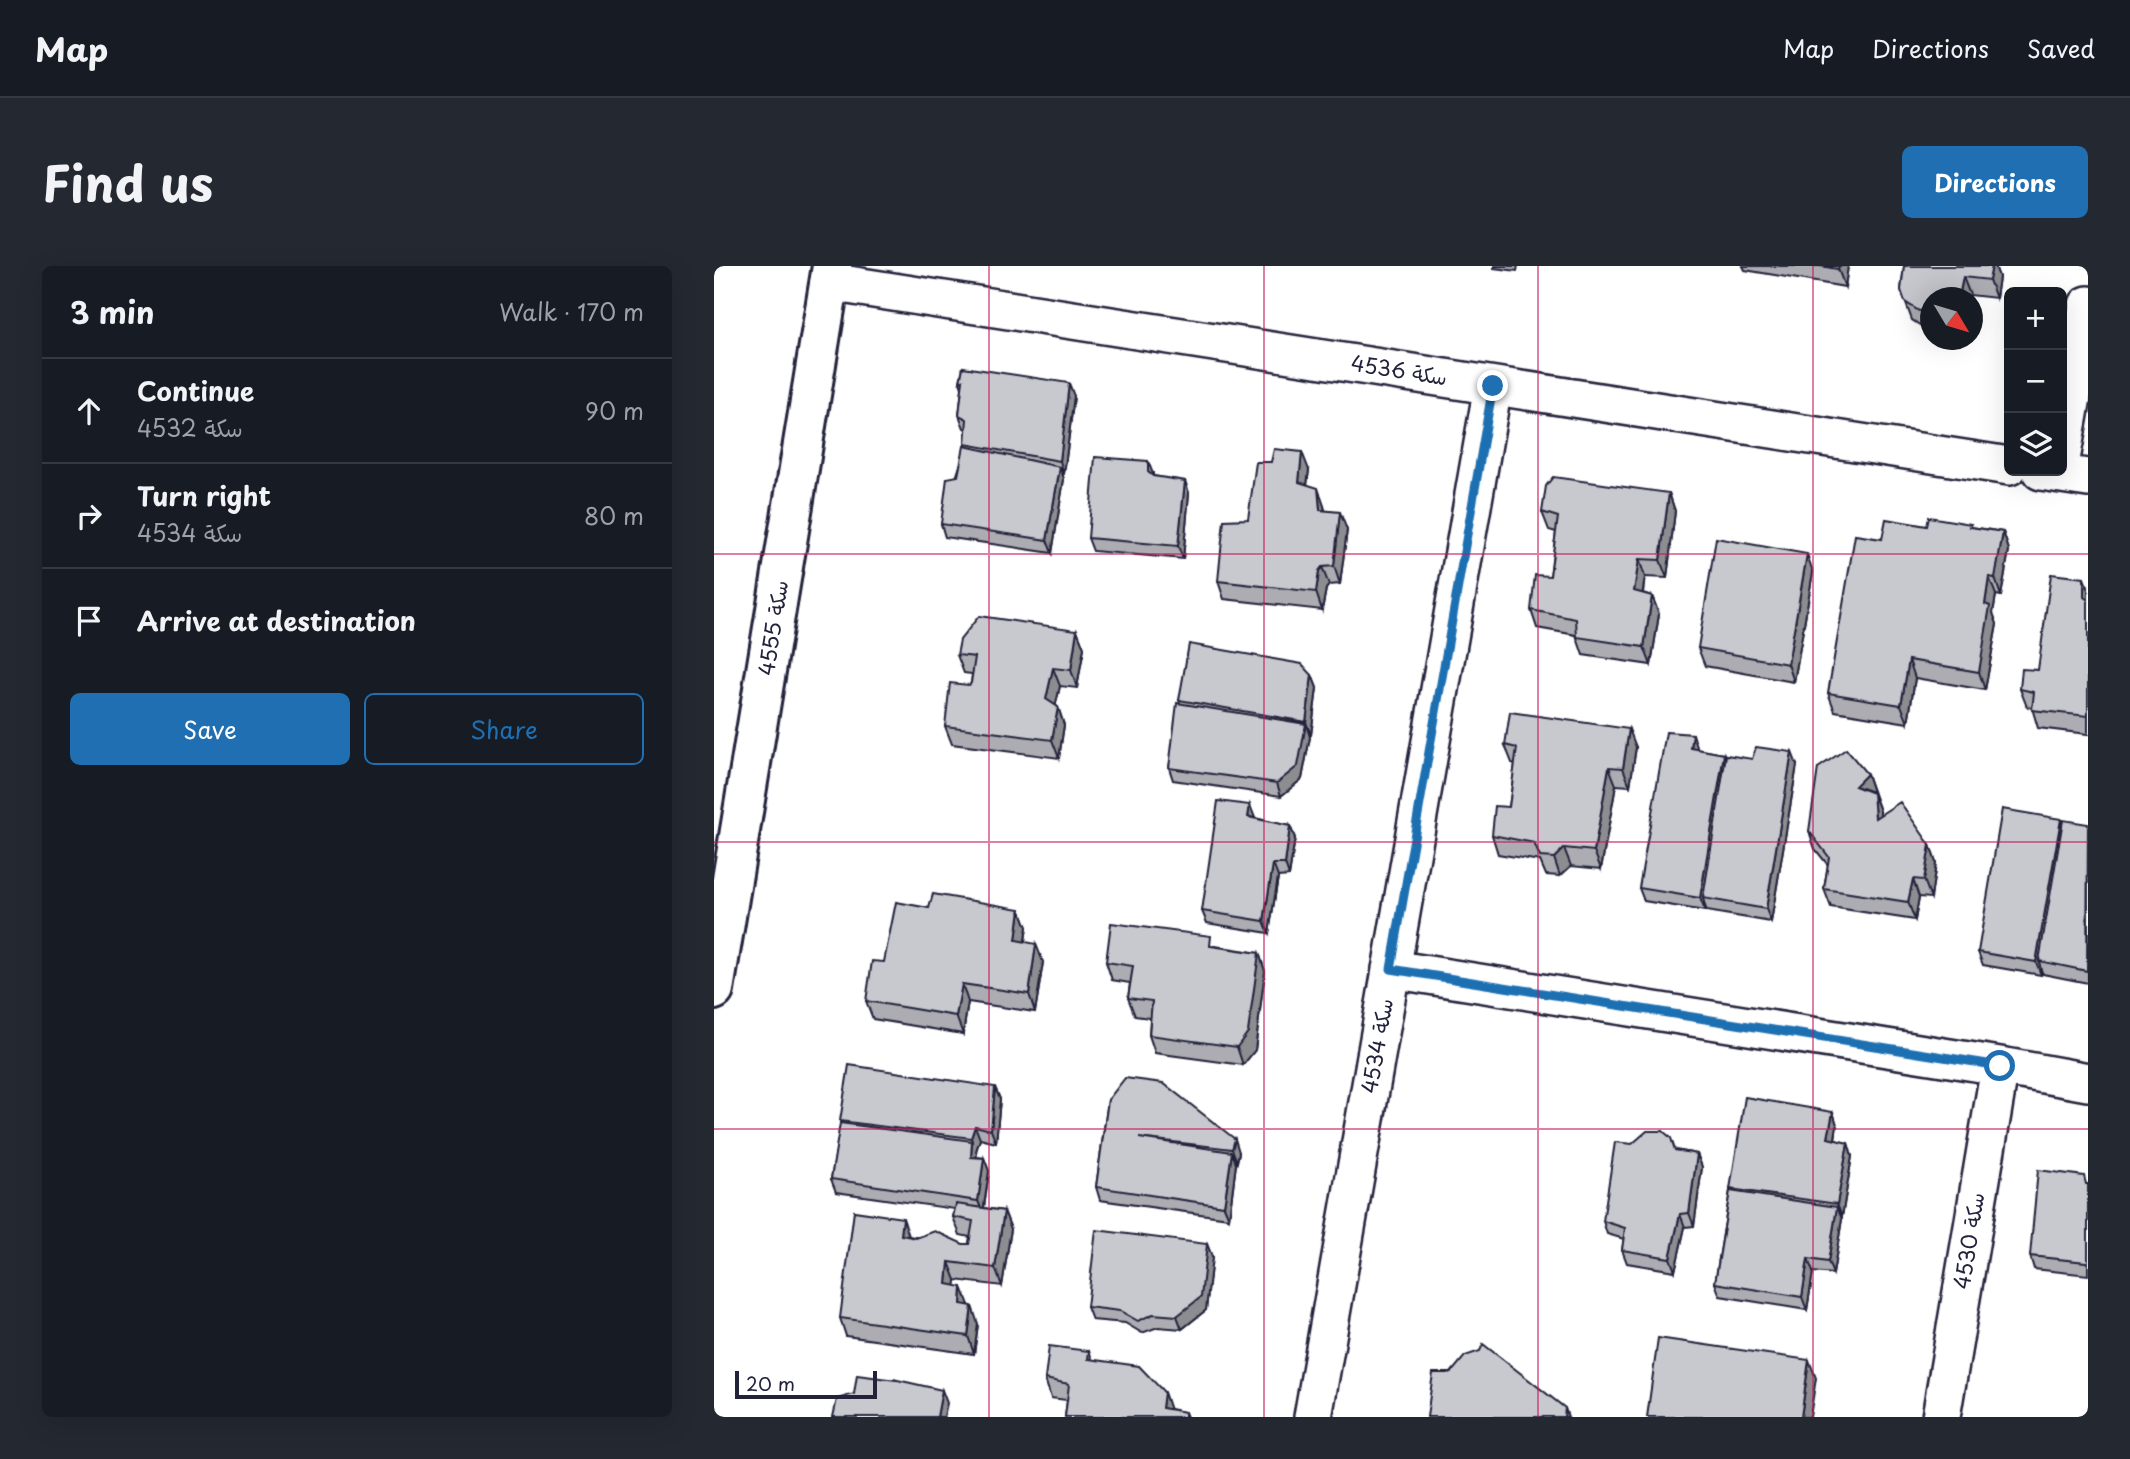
<!DOCTYPE html>
<html lang="en">
<head>
<meta charset="utf-8">
<style>
	:root { --surface:#171b24; --page:#242831; --text:#f1f3f6; --muted:#9ea1a6; --line:#363941; --accent:#1f6fb2 }
	body { margin:0; font-family:"Playpen Sans","Playpen Sans Arabic",sans-serif; background:var(--page); color:var(--text) }
	.controls { position:absolute; right:21px; top:21px; display:grid; overflow:hidden; border-radius:10px; box-shadow:0 7px 28px #0002 }
	.controls button { width:63px; height:63px; display:grid; place-items:center; padding:0; border:0; border-bottom:2px solid var(--line); background:var(--surface); color:var(--text); font:35px sans-serif }
	.compass { position:absolute; left:1206px; top:21px; width:63px; height:63px; border-radius:50%; background:var(--surface); box-shadow:0 7px 28px #0002; rotate:128deg }
	.scale { position:absolute; left:21px; bottom:18px; width:142px; box-sizing:border-box; padding-left:7px; border:4px solid #22223b; border-top:0; font-size:19px; line-height:24px; white-space:nowrap; color:#22223b; -webkit-text-stroke:5px #fff; paint-order:stroke }
	.stop { position:absolute; width:21px; height:21px; margin:-16px; border:5px solid #1f6fb2; border-radius:50%; background:#fff }
	.stop.end { background:#1f6fb2; border-color:#fff; box-shadow:0 2px 7px #0008 }
	.list { margin:0; padding:0; list-style:none }
	h2 { display:flex; justify-content:space-between; align-items:center; height:91px; margin:0; padding:0 28px; font-size:30px }
	h2 small { font-size:23px; font-weight:400; color:var(--muted) }
	.list li { display:grid; grid-template-columns:46px 1fr auto; gap:21px; align-items:center; box-sizing:border-box; height:105px; padding:0 28px; border-top:2px solid var(--line) }
	.list b { display:block; font-size:26px; white-space:nowrap }
	.list p { margin:0; font-size:23px; white-space:nowrap; color:var(--muted) }
	.list em { font-size:23px; font-style:normal; color:var(--muted) }
	.actions { display:flex; gap:14px; padding:21px 28px }
	.actions a { flex:1; padding:16px 0; border:2px solid var(--accent); border-radius:10px; text-align:center; font-size:24px; color:var(--accent) }
	.actions .main { background:var(--accent); color:#fff }
	.icon { flex:none; width:38px; height:38px; fill:none; stroke:currentColor; stroke-width:2; stroke-linecap:round; stroke-linejoin:round }
	.map { position:relative; flex:none; width:1374px; height:1151px; overflow:hidden; border-radius:10px }
	header { display:flex; align-items:center; gap:42px; box-sizing:border-box; height:98px; padding:0 35px; background:var(--surface); border-bottom:2px solid var(--line) }
	header strong { font-size:33px }
	nav { display:flex; gap:38px; margin-inline-start:auto; font-size:24px }
	.intro { display:flex; align-items:center; justify-content:space-between; box-sizing:border-box; height:168px; padding:0 42px }
	h1 { margin:0; font-size:49px }
	.button { padding:18px 32px; border-radius:10px; background:var(--accent); color:#fff; font-size:24px; font-weight:700 }
	main { display:flex; gap:42px; padding:0 42px }
	aside { flex:1; background:var(--surface); border-radius:10px; box-shadow:0 7px 28px #0002 }
	.map>svg:first-child { display:block }
	.lines { fill:none; stroke-linecap:round; stroke-linejoin:round }
	.minor-casing { stroke:#22223b; stroke-width:42 }
	.tertiary-casing { stroke:#22223b; stroke-width:44 }
	.minor { stroke:#fff; stroke-width:37 }
	.tertiary { stroke:#fff; stroke-width:38 }
	.wall { fill:#acacb2; stroke:#22223b; stroke-width:2 }
	.shaded-wall { fill:#8c8c91; stroke:#22223b; stroke-width:2 }
	.building { fill:#c8c8cf; stroke:#22223b; stroke-width:2 }
	.route { stroke:#1f6fb2; stroke-width:9 }
	.grid { fill:none; stroke:#c2185b; stroke-width:2; stroke-opacity:0.55 }
	.labels { text-anchor:middle; stroke-width:5; stroke-linejoin:round; paint-order:stroke }
	.street-label { font-size:21px; fill:#22223b; stroke:#fff }
</style>
</head>
<body>
<header>
<strong>Map</strong>
<nav><a>Map</a><a>Directions</a><a>Saved</a></nav>
</header>
<div class="intro"><h1>Find us</h1><a class="button">Directions</a></div>
<main>
<aside>
<h2>3 min<small>Walk · 170 m</small></h2>
<ul class="list">
<li><svg class="icon" aria-label="ahead" viewBox="0 0 24 24"><path d="M12 20V5M6 11l6-6 6 6"/></svg><div><b>Continue</b><p>سكة 4532</p></div><em>90 m</em></li>
<li><svg class="icon" aria-label="right" viewBox="0 0 24 24"><path d="M7 20v-9h11M14 6l5 5-5 5"/></svg><div><b>Turn right</b><p>سكة 4534</p></div><em>80 m</em></li>
<li><svg class="icon" aria-label="arrive" viewBox="0 0 24 24"><path d="M6 21V4h12l-3 4 3 4H6"/></svg><div><b>Arrive at destination</b></div></li>
</ul>
<div class="actions"><a class="main">Save</a><a>Share</a></div>
</aside>
<div class="map">
<svg width="1374" height="1151" viewBox="0 0 1374 1151">
	<rect width="100%" height="100%" fill="#fff"/>
	<filter id="ink" filterUnits="userSpaceOnUse"><feTurbulence type="fractalNoise" baseFrequency=".0143" numOctaves="2"/><feDisplacementMap in="SourceGraphic" scale="14" xChannelSelector="R" yChannelSelector="G"/><feConvolveMatrix kernelMatrix="1 2 1 2 8 2 1 2 1" color-interpolation-filters="sRGB"/></filter>
	<g filter="url(#ink)">
		<g class="lines">
			<!-- minor casing -->
			<g class="minor-casing">
				<path id="minor" d="M115 16 1295 200
					M1348 188 1374 39
					M1327 205 1374 212
					M677 703 1286 800 1374 816
					M599 1151 779 120
					M1227 1151 1286 800"/>
			</g>
			<!-- tertiary casing -->
			<g class="tertiary-casing">
				<path id="tertiary" d="M0 724 118 0"/>
			</g>
			<!-- minor -->
			<use href="#minor" class="minor"/>
			<!-- tertiary -->
			<use href="#tertiary" class="tertiary"/>
		</g>
		<!-- wall -->
		<path class="wall" d="M780 0H804L803 5 780 2Z
			M1029 0H1134L1131 21 1031 4Z
			M1190 0H1281L1285 11 1282 32 1256 29 1255 32H1216V62L1212 63 1198 54 1187 24Z
			M249 101 360 130 350 208H348L350 213 338 287 231 271 227 258 252 181 251 178 252 163 250 162 245 149 248 122 246 116Z
			M595 204 593 219 610 240 611 244 633 264 626 318 615 319 612 323 608 344 510 333 504 315 534 253Z
			M439 208V210L471 215 475 227 469 293 379 285 374 272Z
			M955 227 961 245 953 312 931 311 929 327 938 330 945 348 937 399 869 389 862 369 823 362 817 344 836 310 842 266 835 264 828 246Z
			M1213 260 1258 261 1289 266 1295 284 1287 330 1282 329 1279 347 1283 358 1271 424 1201 412 1194 457 1121 445 1114 427 1168 273Z
			M1099 306 1080 416 991 400 984 382Z
			M1374 322V468L1324 462 1318 442 1313 441 1306 423 1324 404Z
			M363 364 370 382 363 422 346 420 341 440 344 441 350 459 345 492 238 478 231 460 257 417 258 408 250 407 243 389Z
			M598 409 603 422 597 469H595L596 471 588 513 567 530 459 514 455 502 466 437 465 434Z
			M791 479 922 481 916 520 902 519 887 603 857 600 846 610 832 609 826 595 784 588 778 569 795 541 801 498 798 497Z
			M983 481V483L1010 488 1011 492 1083 499 1057 656 993 645 991 640V645L930 635 925 622Z
			M1153 508 1166 545V548L1216 579 1222 597 1217 632 1205 631 1201 654 1117 641 1110 623 1114 599 1101 583 1095 565Z
			M541 552 576 560 581 572 575 610 564 611 555 667 493 657 488 645Z
			M1348 558H1374V717L1329 708 1327 704V709L1269 699 1264 686Z
			M215 642 306 643 313 661 311 676 329 696 321 746 254 736 249 768 159 753 152 735Z
			M501 680 545 687 551 705 541 784 529 799 441 787 435 769 436 752 421 750 414 732 416 717 398 714 392 696Z
			M286 833 282 877 266 873 262 885V891L270 892 275 905 270 942 290 945 297 963 288 1020 242 1014 241 1019 255 1039 264 1058 260 1088 132 1070 126 1052 195 970 249 978H255L256 971 246 969 239 951 241 943 122 926 117 913 127 857 126 855Z
			M394 834 525 886 523 896H522V898L515 952 386 934 382 921Z
			M1119 846 1123 859 1121 874 1134 877 1138 890 1128 951H1126L1128 953 1119 1008 1099 1006 1093 1044 1006 1030 1001 1017 1016 925V923Z
			M961 884 983 888 988 901 980 960 971 961 961 1005 913 997 908 984 910 973 893 968 889 955Z
			M1372 918H1374V1009L1320 1003 1316 990Z
			M493 978 498 991 492 1044 468 1063 444 1061 428 1067 411 1057 378 1054 373 1041Z
			M375 1085 378 1093 456 1143 471 1146 473 1151H351L353 1134 337 1132 331 1113Z"/>
		<!-- shaded-wall -->
		<path class="shaded-wall" d="M1125 0H1134L1131 21 1124 3Z
			M1278 0H1281L1285 11 1282 32 1275 14Z
			M1249 11 1256 29 1255 32H1248L1246 26Z
			M1233 25 1236 32H1229Z
			M355 117 360 130 350 208 346 195Z
			M588 186 595 204 591 234 585 216Z
			M434 195 439 208V219L434 206Z
			M346 201 350 213 338 287 333 274Z
			M471 215 475 227 469 293 464 280Z
			M604 222 610 240 613 262 606 244Z
			M955 227 961 245 953 312 946 294Z
			M626 246 633 264 626 318 620 300Z
			M1289 266 1295 284 1287 330 1281 312Z
			M1093 288 1099 306 1080 416 1074 398Z
			M925 293 931 311 926 343 920 325Z
			M608 301 615 319 612 323 608 344 602 326 605 305Z
			M1275 311 1282 329 1279 347 1283 358 1271 424 1265 406 1271 338Z
			M1370 312 1374 322V343L1370 331Z
			M938 330 945 348 937 399 930 381Z
			M363 364 370 382 363 422 357 404Z
			M1195 394 1201 412 1194 457 1187 439Z
			M339 402 346 420 339 451 332 433Z
			M598 409 603 422 597 469 592 456Z
			M344 441 350 459 345 492 338 474Z
			M592 458 596 471 588 513 567 530 563 517Z
			M915 463 922 481 916 520 909 502Z
			M979 468 983 481 982 495 977 482Z
			M1078 486 1083 499 1057 656 1052 643Z
			M1010 488 1015 501 989 632 991 640V645L986 632Z
			M895 501 902 519 887 603 880 585Z
			M1153 508 1159 526 1141 520Z
			M1159 527 1166 545 1167 570 1161 552Z
			M536 539 541 552 534 551Z
			M1347 553 1351 566 1325 695 1327 704V709L1322 696Z
			M576 560 581 572 575 610 571 598Z
			M1216 579 1222 597 1217 632 1210 614Z
			M850 582 857 600 846 610 840 592Z
			M559 598 564 611 555 667 550 655Z
			M1199 613 1205 631 1201 654 1194 636Z
			M306 643 313 661 308 692 302 674Z
			M322 678 329 696 321 746 315 728Z
			M545 687 551 705 541 784 529 799 523 781Z
			M248 718 254 736 249 768 242 750Z
			M281 821 286 833 282 877 277 864Z
			M1119 846 1123 859 1119 885 1114 872Z
			M261 860 266 873 262 885 263 887 261 904 257 891 258 875 257 872Z
			M521 873 525 886 523 896 518 883Z
			M1134 877 1138 890 1128 951 1123 938Z
			M518 886 522 898 515 952 510 940Z
			M983 888 988 901 980 960 975 947Z
			M270 892 275 905 269 947 264 935Z
			M1123 941 1128 953 1119 1008 1114 996Z
			M290 945 297 963 288 1020 281 1002Z
			M966 948 971 961 961 1005 956 992Z
			M189 952 195 970 187 969Z
			M493 978 498 991 492 1044 468 1063 463 1050Z
			M1094 993 1099 1006 1093 1044 1088 1031Z
			M235 996 242 1014 240 1036 233 1018Z
			M248 1021 255 1039 253 1056 247 1038Z
			M258 1040 264 1058 260 1088 254 1070Z
			M1095 1094 1102 1112 1096 1151H1087Z
			M228 1124 233 1137 230 1151H223Z
			M450 1126 456 1144 448 1142Z
			M851 1142 854 1151H850Z"/>
		<!-- building -->
		<path class="building" d="M1106 0H1125L1124 3Z
			M1190 0H1278L1275 14 1249 11 1246 26 1233 25 1229 32H1216V43L1205 45 1191 36 1187 24Z
			M249 101 355 117 346 195 251 178 253 153 245 149 249 114 246 116Z
			M250 180 346 201 333 274 227 258 233 212 244 210Z
			M560 183 588 186 585 216 604 222 606 244 626 246 620 300 608 301 605 305 602 326 504 315 510 254 534 253 542 196H557Z
			M381 191 434 195V206L439 210 471 215 464 280 374 272Z
			M839 211 955 227 946 294 925 293 920 325 938 330 930 381 863 371 862 353 817 344 821 309 836 310 844 251 828 246 832 220Z
			M1215 251 1257 258 1256 261 1289 266 1281 312 1275 311 1271 338 1276 340 1265 406 1195 394 1187 439 1114 427 1141 269 1168 273 1172 253 1213 260Z
			M1002 272 1093 288 1074 398 984 382Z
			M1337 308 1370 312V331L1374 334V450L1318 444 1320 426 1306 423 1308 403 1324 404Z
			M265 350 363 364 357 404 339 402 332 433 344 441 338 474 231 460 236 417 255 419 257 417 261 391 243 389 246 374Z
			M475 378 588 398 598 409 592 456 465 434Z
			M463 437 592 458 584 500 563 517 455 502Z
			M796 446 915 463 909 502 895 501 880 585 850 582 840 592 826 591 820 577 778 569 781 540 795 541 803 482 791 479Z
			M952 466 979 468 977 482 1010 488 986 632 925 622Z
			M1042 481 1078 486 1052 643 989 632 1012 489 1038 493Z
			M1132 483 1153 508 1141 520 1159 527 1161 552 1186 536 1216 579 1210 614 1199 613 1194 636 1110 623 1115 591 1095 565 1104 502Z
			M504 535 536 539 534 551 576 560 571 598H559L550 655 488 645Z
			M1288 543 1347 553 1322 696 1264 686Z
			M1349 554 1374 558 1373 705 1325 695Z
			M219 628 306 643 302 674 322 678 315 728 248 718 242 750 152 735 158 695 170 696 182 636 215 642Z
			M397 657 497 670 496 680 545 687 534 766 523 781 435 769 438 735 414 732 419 700 392 696Z
			M135 799 281 821 277 864 261 860 257 872 126 855Z
			M411 812 449 817 521 873 518 883 425 872 518 886 510 940 382 921 394 834Z
			M1031 831 1119 846 1114 872 1134 877 1123 938 1016 923Z
			M126 857 258 875 257 891 270 892 264 935 117 913Z
			M933 865H949L957 872 961 884 983 888 975 947 966 948 956 992 908 984 911 962 889 955 901 876 918 878Z
			M1324 904 1370 910 1372 918H1374V998L1372 996 1316 990Z
			M1016 925 1123 941 1114 996 1094 993 1088 1031 1001 1017Z
			M242 938 290 945 281 1002 235 996 233 1018 248 1021 247 1038 258 1040 254 1070 126 1052 140 945 189 952 187 969 202 972 221 965 249 978H255L259 955 239 951Z
			M382 964 493 978 487 1031 463 1050 439 1048 424 1055 406 1045 373 1041Z
			M944 1072 1095 1094 1087 1151H933Z
			M769 1078 851 1142 850 1151H713L719 1107H737L751 1090 766 1085Z
			M335 1080 375 1085 374 1093 425 1100 450 1126 448 1142 471 1146V1151H351L355 1118 331 1113Z
			M143 1109 182 1114 179 1113 228 1124 223 1151H119L123 1133 140 1128Z"/>
	</g>
	<g class="lines" filter="url(#ink)">
		<!-- route -->
		<path class="route" d="M779 120 677 703 1286 800"/>
	</g>
	<!-- grid -->
	<path class="grid" d="M275 0V1151M550 0V1151M824 0V1151M1099 0V1151M0 288H1374M0 576H1374M0 863H1374"/>
	<g class="labels">
		<!-- street labels -->
		<g class="street-label">
			<text transform="translate(685 105) rotate(9)" y="7">سكة 4536</text>
			<text transform="translate(60 362) rotate(-81)" y="7">سكة 4555</text>
			<text transform="translate(664 780) rotate(-80)" y="7">سكة 4534</text>
			<text transform="translate(1256 975) rotate(-81)" y="7">سكة 4530</text>
		</g>
	</g>
</svg>
<div class="controls">
<button>+</button>
<button>−</button>
<button><svg class="icon" aria-label="layers" viewBox="0 0 24 24"><path d="M12 4l9 5-9 5-9-5zM3 14l9 5 9-5"/></svg></button>
</div>
<svg class="compass" viewBox="-18 -18 36 36"><path d="M0-13l5 13h-10z" fill="#e53935"/><path d="M0 13l5-13h-10z" fill="#9ea1a6"/></svg>
<div class="scale">20 m</div>
<div class="stop" style="left:1286px;top:800px"></div>
<div class="stop end" style="left:779px;top:120px"></div>
</div>
</main>
</body>
</html>
